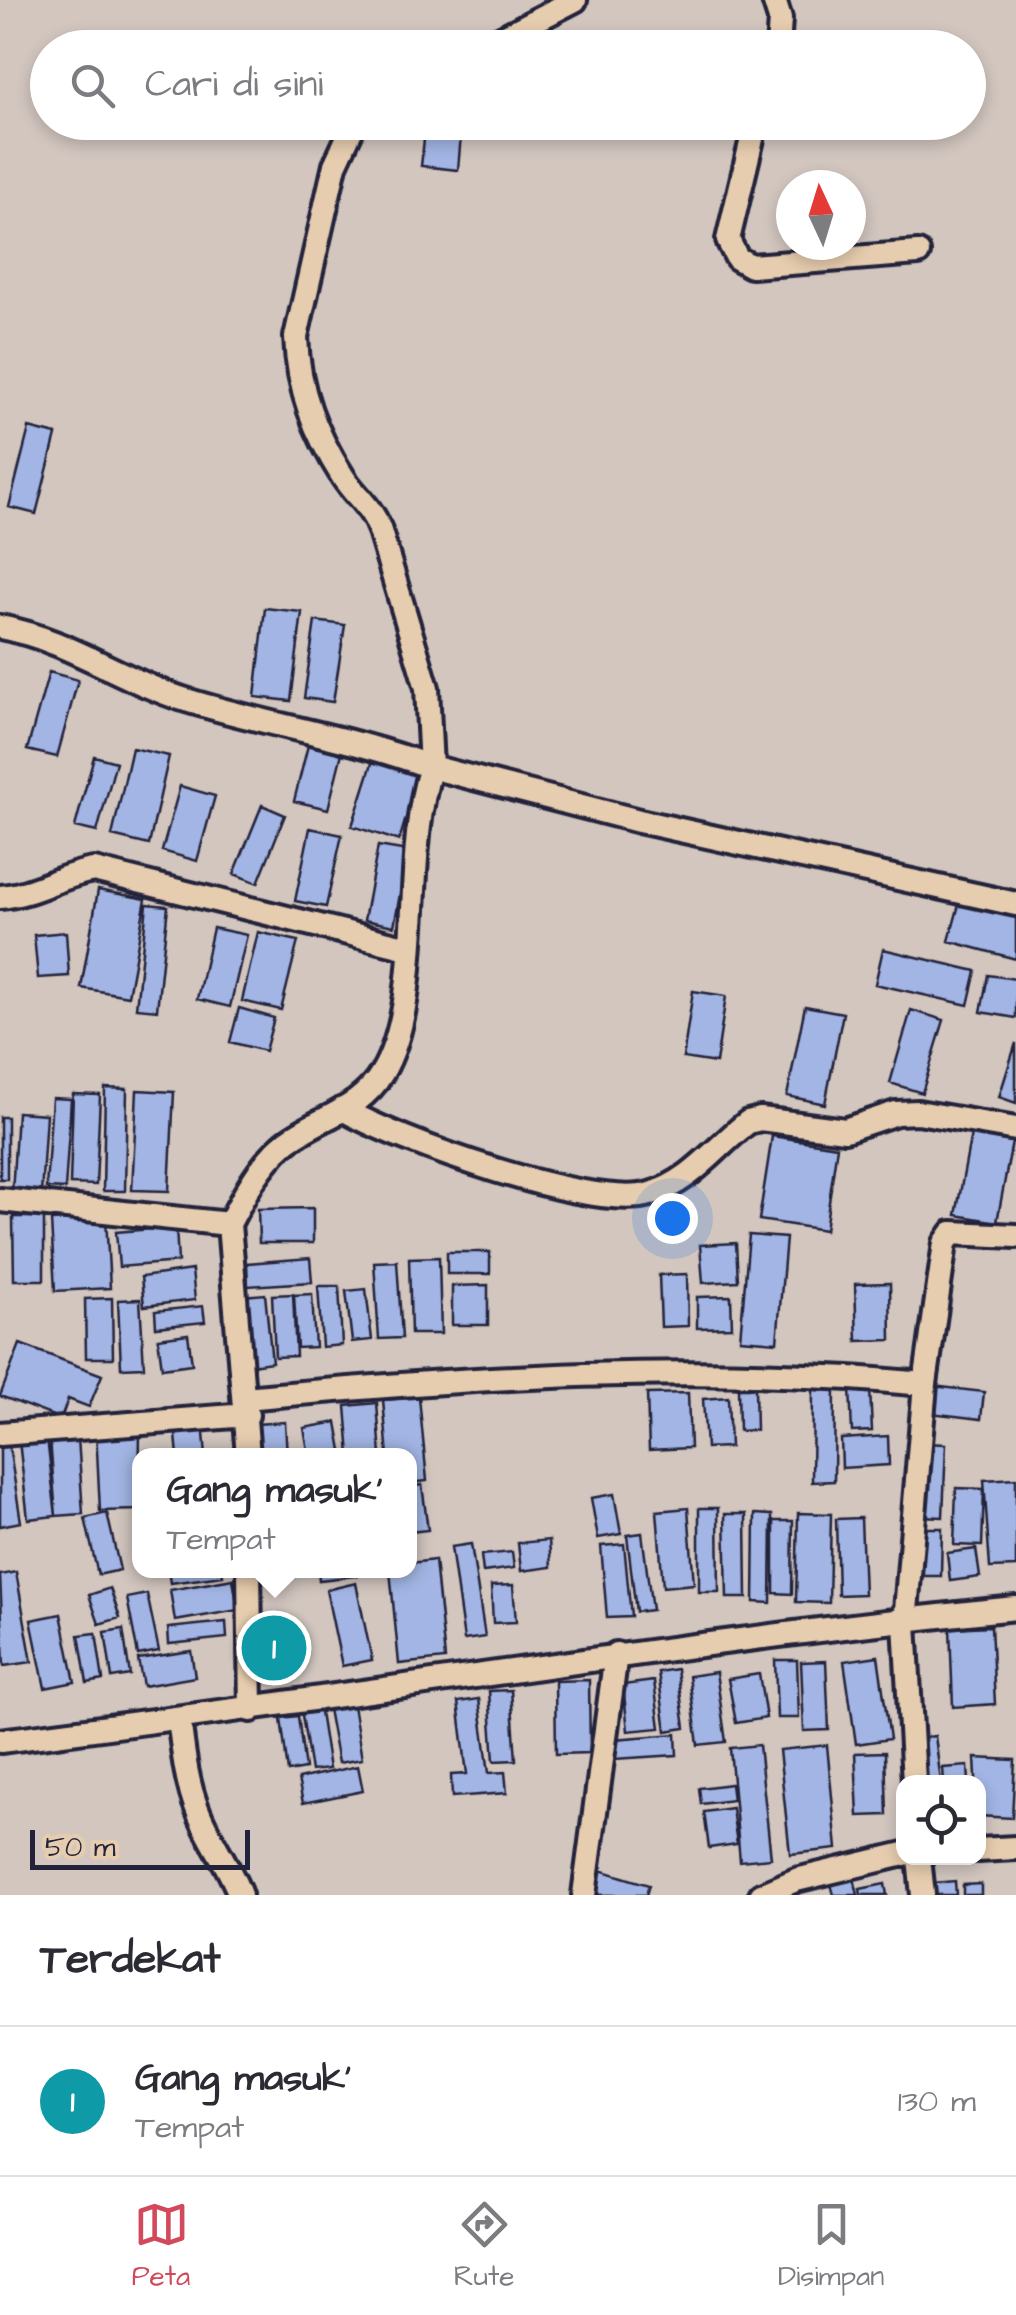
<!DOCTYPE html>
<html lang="id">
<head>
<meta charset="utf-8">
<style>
	:root { --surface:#fff; --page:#f2f2f3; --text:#2b2b33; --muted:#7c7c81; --line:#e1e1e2; --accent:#d1495b }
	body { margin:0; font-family:"Architects Daughter",sans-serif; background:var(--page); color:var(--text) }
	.controls { position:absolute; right:30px; bottom:30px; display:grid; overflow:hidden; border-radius:20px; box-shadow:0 5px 15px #0003 }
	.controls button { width:90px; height:90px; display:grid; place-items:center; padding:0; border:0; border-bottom:2px solid var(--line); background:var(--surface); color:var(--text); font:50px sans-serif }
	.compass { position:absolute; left:776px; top:170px; width:90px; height:90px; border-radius:50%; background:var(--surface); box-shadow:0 5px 15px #0003; rotate:356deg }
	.scale { position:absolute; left:30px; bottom:25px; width:220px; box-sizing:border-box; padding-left:10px; border:5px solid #22223b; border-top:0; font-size:28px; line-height:35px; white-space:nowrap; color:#22223b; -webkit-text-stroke:8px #e7cdaf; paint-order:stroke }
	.you { position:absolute; left:672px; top:1218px; width:35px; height:35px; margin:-25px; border:8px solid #fff; border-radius:50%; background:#1a73e8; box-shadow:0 0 0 15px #1a73e833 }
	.badge { display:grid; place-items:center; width:65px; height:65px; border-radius:50%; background:var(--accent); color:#fff; font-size:32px; font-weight:700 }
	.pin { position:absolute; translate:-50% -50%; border:5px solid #fff; box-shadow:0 2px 10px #0006 }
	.popup { position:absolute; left:132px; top:1448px; width:285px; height:130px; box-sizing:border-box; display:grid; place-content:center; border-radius:20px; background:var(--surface); filter:drop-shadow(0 2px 8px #0005); font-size:32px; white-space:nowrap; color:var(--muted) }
	.popup b { font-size:38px; color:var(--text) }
	.popup::after { content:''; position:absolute; left:50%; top:100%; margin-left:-20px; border:20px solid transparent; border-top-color:var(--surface) }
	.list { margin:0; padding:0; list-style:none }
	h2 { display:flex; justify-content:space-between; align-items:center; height:130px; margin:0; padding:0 40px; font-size:42px }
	h2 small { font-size:32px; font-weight:400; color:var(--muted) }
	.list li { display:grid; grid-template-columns:65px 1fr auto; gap:30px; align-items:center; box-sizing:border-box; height:150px; padding:0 40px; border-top:2px solid var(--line) }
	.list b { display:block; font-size:38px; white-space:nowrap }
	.list p { margin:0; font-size:32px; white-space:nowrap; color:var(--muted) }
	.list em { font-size:32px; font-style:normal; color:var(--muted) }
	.icon { flex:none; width:55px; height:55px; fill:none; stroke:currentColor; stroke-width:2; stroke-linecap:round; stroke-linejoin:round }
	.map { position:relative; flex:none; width:1016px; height:1895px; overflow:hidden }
	.search { position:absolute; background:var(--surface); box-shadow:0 5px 15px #0003; left:30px; right:30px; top:30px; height:110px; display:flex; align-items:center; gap:25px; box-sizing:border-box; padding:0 35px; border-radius:55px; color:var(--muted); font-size:38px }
	.sheet { height:280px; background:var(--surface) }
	nav { display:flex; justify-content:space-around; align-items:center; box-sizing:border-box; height:140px; border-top:2px solid var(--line); background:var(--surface); font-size:28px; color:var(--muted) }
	nav a { display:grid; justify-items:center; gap:5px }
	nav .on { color:var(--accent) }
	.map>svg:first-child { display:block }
	.building { fill:#a2b5e4; stroke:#22223b; stroke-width:2.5 }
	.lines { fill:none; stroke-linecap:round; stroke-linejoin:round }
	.street-casing { stroke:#22223b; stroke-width:30 }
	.street { stroke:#e7cdaf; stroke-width:22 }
</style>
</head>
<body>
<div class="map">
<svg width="1016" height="1895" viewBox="0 0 1016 1895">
	<rect width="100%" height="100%" fill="#d2c6bf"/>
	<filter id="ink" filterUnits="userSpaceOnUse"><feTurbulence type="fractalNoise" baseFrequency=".01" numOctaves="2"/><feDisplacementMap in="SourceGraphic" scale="20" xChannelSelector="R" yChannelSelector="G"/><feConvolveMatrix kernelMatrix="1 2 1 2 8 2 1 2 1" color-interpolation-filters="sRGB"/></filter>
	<g filter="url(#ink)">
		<!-- building -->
		<path class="building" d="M426 122H462L458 170 421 166Z
			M29 428 56 435 36 514 9 507Z
			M265 608 302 612 291 701 255 697Z
			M315 621 345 625 333 702 304 698Z
			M49 672 78 680 57 757 27 750Z
			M308 745 342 753 328 809 294 801Z
			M132 748 169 756 149 845 112 836Z
			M94 756 116 762 97 832 75 827Z
			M373 760 419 774 399 841 352 826Z
			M180 786 215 796 197 861 162 851Z
			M262 805 285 815 258 883 234 874Z
			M310 828 342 835 326 907 295 901Z
			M378 846 408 851 394 926 364 920Z
			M98 890 146 899 128 996 81 988Z
			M960 901 1016 916V959L949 941Z
			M147 904 168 906 157 1010 136 1008Z
			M213 928 247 935 230 1007 197 999Z
			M66 932 69 976 38 978 34 935Z
			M258 932 298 941 281 1010 242 1001Z
			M883 949 976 971 968 1005 875 984Z
			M988 975 1016 979V1018L981 1012Z
			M693 991 726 996 716 1063 683 1058Z
			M805 1006 843 1013 825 1104 787 1096Z
			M239 1008 274 1018 265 1051 230 1042Z
			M911 1010 944 1020 922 1093 890 1083Z
			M1016 1043V1103L999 1097Z
			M105 1088 127 1089 125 1191H103Z
			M137 1090 174 1092 169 1191 132 1190Z
			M73 1094 100 1095 96 1185 70 1184Z
			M52 1098 71 1099 65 1189 46 1188Z
			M17 1112 46 1114 41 1195 12 1194Z
			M0 1117H7V1179H0Z
			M971 1134 1012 1142 997 1222 956 1215Z
			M772 1136 837 1146 825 1230 759 1220Z
			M313 1208V1243H259L258 1209Z
			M13 1217H44V1280H14Z
			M106 1218 110 1288 55 1291 51 1221Z
			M176 1227 178 1262 119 1267 116 1232Z
			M749 1235 786 1238 777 1342 740 1339Z
			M736 1243 738 1281 703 1283 700 1245Z
			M447 1252H490V1274H447Z
			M439 1257 441 1334H411L409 1258Z
			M310 1258 312 1282 248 1286 247 1263Z
			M397 1261 402 1338 379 1339 374 1262Z
			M192 1270 195 1300 144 1306 141 1277Z
			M687 1274 688 1326 661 1327 659 1275Z
			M890 1283 891 1340 857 1341 855 1284Z
			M488 1285V1325H452V1286Z
			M318 1286H339L342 1345 322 1347Z
			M366 1289 372 1340 352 1342 346 1291Z
			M265 1294 272 1362 251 1365 243 1296Z
			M293 1294 296 1356 275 1357 272 1295Z
			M312 1294 315 1347 297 1348 294 1295Z
			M731 1296 732 1327 697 1328V1297Z
			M112 1298 113 1358H86L85 1299Z
			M140 1299 144 1367 121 1368 118 1300Z
			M203 1306 205 1322 156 1327 155 1311Z
			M188 1334 192 1364 162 1368 158 1338Z
			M20 1344 102 1375 89 1407 68 1399 61 1419 0 1396Z
			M933 1386 984 1392 981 1419 930 1413Z
			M813 1387H835L834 1481 812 1482Z
			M738 1388H755L756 1430 739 1431Z
			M850 1388H870L872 1431 852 1432Z
			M688 1393 690 1448 649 1450 647 1394Z
			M419 1397 427 1481 409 1483V1456H388L383 1400Z
			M728 1397 730 1447 706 1448 703 1399Z
			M377 1403 381 1456H350L346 1406Z
			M203 1422 206 1456H178L175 1424Z
			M285 1422 287 1456H258L256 1424Z
			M337 1422 343 1456H309L304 1428Z
			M140 1428 139 1510 100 1511 96 1430Z
			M888 1436 889 1465 842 1468 841 1439Z
			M78 1437 83 1514 56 1516 50 1439Z
			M47 1438 56 1516 28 1519 19 1441Z
			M8 1439 21 1522 0 1526V1440Z
			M923 1443 946 1444 943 1517 920 1516Z
			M1016 1478V1567L990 1568 984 1480Z
			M422 1485 428 1530 409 1532V1487Z
			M956 1488 984 1489 982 1546 954 1545Z
			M614 1494 621 1534 598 1538 591 1498Z
			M688 1508 694 1584 663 1587 657 1511Z
			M699 1508H718L719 1592H699Z
			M107 1513 120 1570 98 1575 85 1518Z
			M798 1513 831 1514 829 1603 796 1602Z
			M725 1514H746L747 1598H727Z
			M755 1514 772 1515 771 1603 754 1602Z
			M861 1518 864 1594 838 1595 836 1519Z
			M774 1521H793L792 1594 774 1593Z
			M923 1528H942L941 1576H922Z
			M642 1533 652 1610 636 1612 627 1535Z
			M549 1540 551 1567 521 1571 518 1543Z
			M471 1544 485 1637 464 1640 451 1547Z
			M624 1544 631 1617 607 1618 601 1546Z
			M976 1549 980 1577 950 1581 947 1553Z
			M512 1552 514 1568 483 1572 481 1555Z
			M435 1560 445 1659 399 1664 390 1570H409V1563Z
			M168 1570H222L223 1576 170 1583Z
			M318 1570H356V1576L319 1580Z
			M16 1572 32 1662 4 1666 0 1575Z
			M233 1579 238 1610 175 1621 170 1590Z
			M356 1583 372 1660 342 1666 326 1590Z
			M513 1585 516 1622 493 1623 491 1586Z
			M110 1588 120 1618 99 1624 89 1595Z
			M147 1594 159 1651 138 1655 127 1598Z
			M61 1614 75 1682 45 1688 31 1620Z
			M226 1622 227 1638 169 1644 168 1628Z
			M991 1626 995 1704 953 1707 950 1628Z
			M123 1629 130 1675 112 1678 105 1632Z
			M284 1632 287 1660 263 1663 261 1635Z
			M96 1633 103 1680 87 1683 79 1635Z
			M191 1651 195 1677 143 1686 138 1659Z
			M878 1656 890 1739 856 1744 844 1661Z
			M775 1660H797L799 1718H777Z
			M826 1661 829 1730 804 1731 801 1662Z
			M677 1669 685 1728 666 1731 658 1672Z
			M716 1672 726 1742 698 1745 689 1676Z
			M759 1674 766 1718 736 1723 728 1679Z
			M589 1680 590 1753 556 1754 555 1681Z
			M654 1681 660 1728 628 1731 623 1685Z
			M511 1690 516 1760 494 1761 489 1691Z
			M479 1699 489 1773 505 1772 507 1793 452 1797 451 1775 467 1774 458 1702Z
			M353 1705 362 1759 338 1763 328 1709Z
			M319 1706 329 1769 311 1771 301 1709Z
			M298 1716 305 1769 288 1772 281 1718Z
			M676 1734 677 1755 615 1759 614 1739Z
			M935 1736 941 1782H920L914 1739Z
			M759 1745 771 1858 740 1861 730 1748Z
			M827 1745 837 1849 790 1854 779 1750Z
			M885 1752 887 1815 858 1816 855 1753Z
			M975 1758 1015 1760 1012 1818 978 1816Z
			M358 1766 363 1791 303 1803 298 1779Z
			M968 1766 969 1782H944L943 1768Z
			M731 1784 733 1800 701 1804 699 1788Z
			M732 1808 737 1844 709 1848 704 1812Z
			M600 1870 649 1885 646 1895H592Z
			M854 1878 858 1895H834L831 1884Z
			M955 1881 956 1895H934L933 1883Z
			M885 1884 887 1895H861L860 1889Z
			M981 1884V1895H963V1885Z"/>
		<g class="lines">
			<!-- street casing -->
			<g class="street-casing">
				<path id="street" d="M774 0 780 19 778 48
					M482 48 575 0
					M355 122 335 165 296 337C298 390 315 433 343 477 355 496 371 506 379 528L427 688 431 767 639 821 1016 904
					M756 122 728 240 737 258 751 266 918 253
					M0 627C67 639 121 680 186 700 267 725 351 737 431 767 402 855 426 1000 382 1073 361 1110 317 1118 285 1143 260 1164 244 1195 229 1224
					M0 897C33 895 61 875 94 870L408 948
					M343 1109C397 1141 592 1211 650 1194 690 1183 716 1147 748 1122L760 1119 845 1130 896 1113 918 1112 1016 1129
					M0 1200 229 1224 248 1456
					M245 1398C472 1377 698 1362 925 1384L945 1243 952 1233 1016 1236
					M0 1434 247 1415
					M249 1570 251 1710
					M179 1718C183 1749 186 1782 198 1811 209 1840 229 1865 240 1895
					M0 1741C339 1699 676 1642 1016 1608
					M914 1782 905 1623 925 1384
					M978 1850 1016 1848
					M919 1858 923 1895
					M584 1895 616 1654
					M761 1895 796 1880 904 1854"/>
			</g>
			<!-- street -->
			<use href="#street" class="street"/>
		</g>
	</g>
</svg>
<div class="controls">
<button><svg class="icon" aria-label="locate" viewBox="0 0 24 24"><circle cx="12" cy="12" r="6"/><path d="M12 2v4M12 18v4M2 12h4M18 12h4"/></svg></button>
</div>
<svg class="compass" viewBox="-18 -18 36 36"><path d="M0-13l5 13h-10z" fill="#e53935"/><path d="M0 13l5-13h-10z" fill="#7c7c81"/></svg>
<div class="scale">50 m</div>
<div class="you"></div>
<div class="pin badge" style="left:274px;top:1648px;background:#0f9aa8">1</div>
<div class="popup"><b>Gang masuk'</b>Tempat</div>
<div class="search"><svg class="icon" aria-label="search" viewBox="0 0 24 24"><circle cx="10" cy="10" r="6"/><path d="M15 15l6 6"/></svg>Cari di sini</div>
</div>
<section class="sheet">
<h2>Terdekat<small></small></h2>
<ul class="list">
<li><span class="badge" style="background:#0f9aa8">1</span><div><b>Gang masuk'</b><p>Tempat</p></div><em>130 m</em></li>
</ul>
</section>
<nav>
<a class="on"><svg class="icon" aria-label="map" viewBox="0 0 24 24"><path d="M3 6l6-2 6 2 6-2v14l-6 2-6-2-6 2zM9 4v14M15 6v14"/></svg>Peta</a>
<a><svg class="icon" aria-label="directions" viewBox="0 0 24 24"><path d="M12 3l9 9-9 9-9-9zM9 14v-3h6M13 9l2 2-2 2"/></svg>Rute</a>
<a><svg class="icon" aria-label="saved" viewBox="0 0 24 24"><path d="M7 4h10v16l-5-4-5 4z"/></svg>Disimpan</a>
</nav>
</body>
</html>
